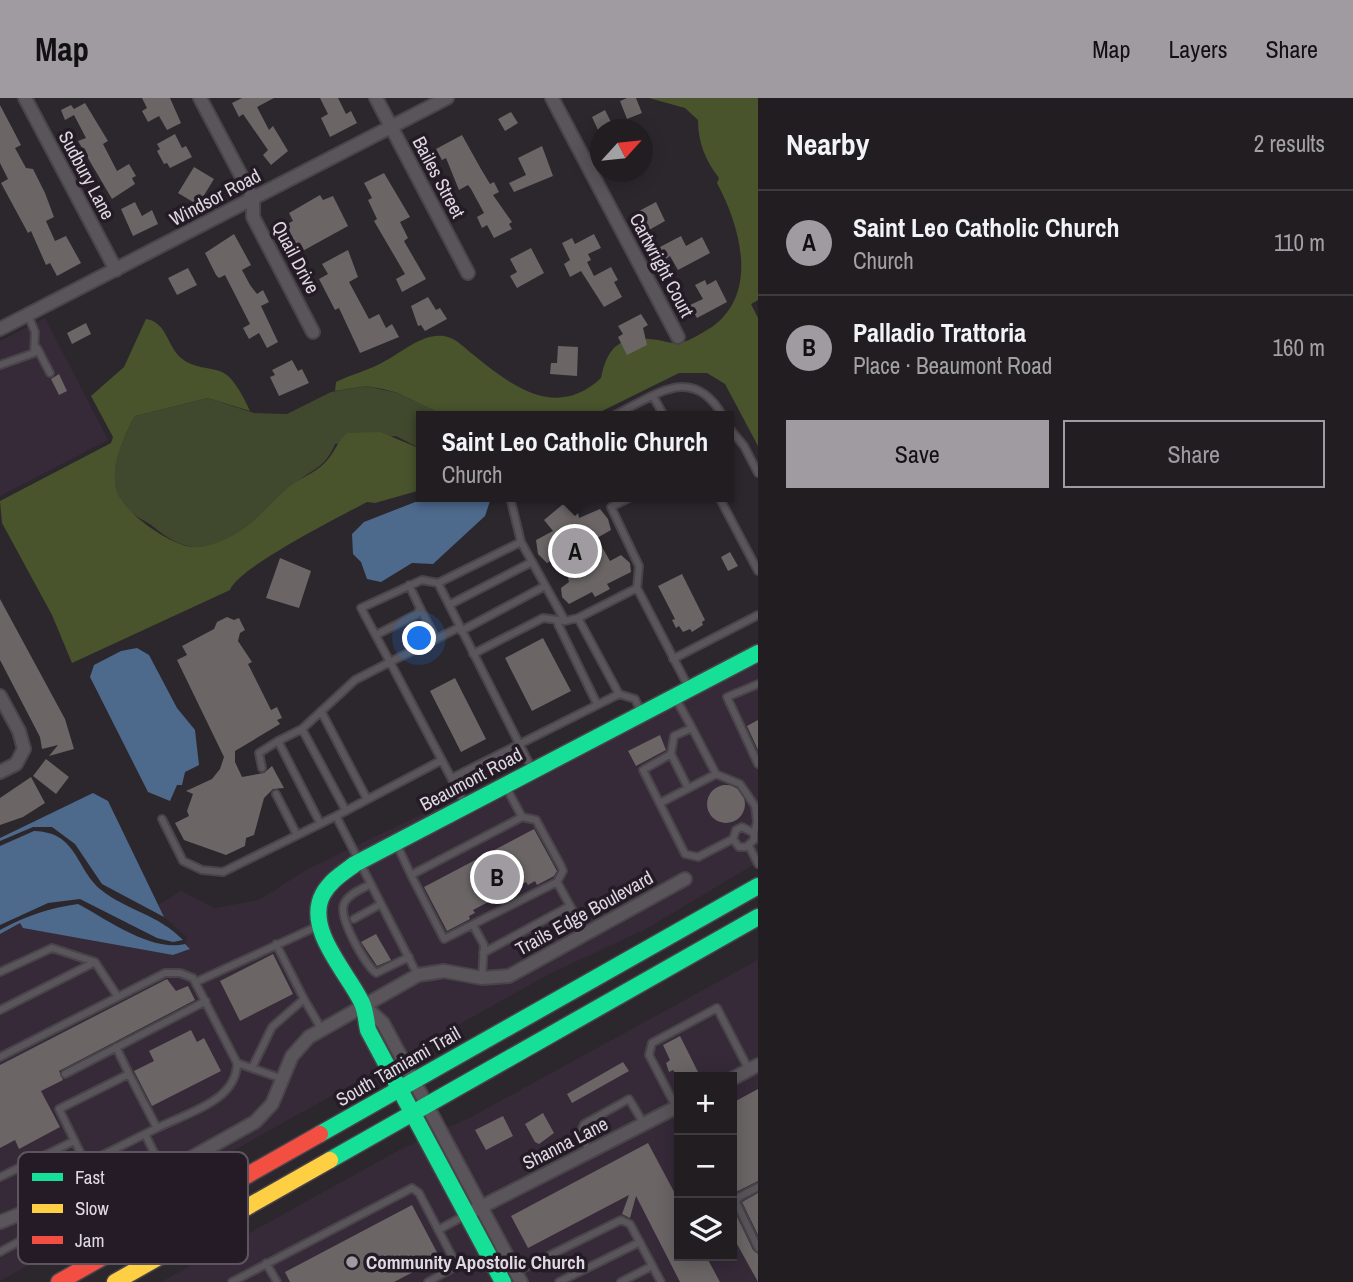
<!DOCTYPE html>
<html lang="en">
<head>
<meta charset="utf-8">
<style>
	:root { --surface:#211d21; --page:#2d2a2e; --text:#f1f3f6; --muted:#a2a2a5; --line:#3e3b3f; --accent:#a09aa1 }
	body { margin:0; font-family:"Archivo Narrow",sans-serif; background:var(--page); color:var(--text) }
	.controls { position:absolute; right:21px; bottom:21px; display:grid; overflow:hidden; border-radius:0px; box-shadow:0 4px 18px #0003 }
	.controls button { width:63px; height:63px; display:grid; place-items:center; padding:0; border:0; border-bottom:2px solid var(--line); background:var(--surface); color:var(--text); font:35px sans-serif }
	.compass { position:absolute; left:590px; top:21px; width:63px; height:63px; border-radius:50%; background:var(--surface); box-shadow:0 4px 18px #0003; rotate:63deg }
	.you { position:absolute; left:420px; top:541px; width:24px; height:24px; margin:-18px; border:5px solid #fff; border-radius:50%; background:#1a73e8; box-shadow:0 0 0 10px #1a73e833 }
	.badge { display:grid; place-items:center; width:46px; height:46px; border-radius:50%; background:var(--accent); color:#111; font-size:23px; font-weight:700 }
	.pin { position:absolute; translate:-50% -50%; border:4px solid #fff; box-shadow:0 2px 7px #0006 }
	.popup { position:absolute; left:416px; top:313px; width:318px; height:91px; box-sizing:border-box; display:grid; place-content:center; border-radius:0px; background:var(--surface); filter:drop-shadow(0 2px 5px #0005); font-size:23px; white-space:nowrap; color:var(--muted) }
	.popup b { font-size:26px; color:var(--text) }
	.popup::after { content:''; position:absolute; left:50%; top:100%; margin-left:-14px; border:14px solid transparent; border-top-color:var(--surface) }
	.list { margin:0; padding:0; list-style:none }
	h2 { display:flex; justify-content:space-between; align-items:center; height:91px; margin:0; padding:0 28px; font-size:30px }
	h2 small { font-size:23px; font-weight:400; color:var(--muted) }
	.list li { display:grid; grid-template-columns:46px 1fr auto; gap:21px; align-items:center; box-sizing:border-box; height:105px; padding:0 28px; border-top:2px solid var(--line) }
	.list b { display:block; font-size:26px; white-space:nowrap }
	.list p { margin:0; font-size:23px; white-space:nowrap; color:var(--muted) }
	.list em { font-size:23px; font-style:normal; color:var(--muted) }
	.actions { display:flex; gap:14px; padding:21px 28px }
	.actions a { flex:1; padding:16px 0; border:2px solid var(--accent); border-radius:0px; text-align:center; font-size:24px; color:var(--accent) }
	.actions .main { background:var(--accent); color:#111 }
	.icon { flex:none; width:38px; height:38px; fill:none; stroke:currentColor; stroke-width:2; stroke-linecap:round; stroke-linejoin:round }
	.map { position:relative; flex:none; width:758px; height:1184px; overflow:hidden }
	header { display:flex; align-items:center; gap:42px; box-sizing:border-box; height:98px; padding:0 35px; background:var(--accent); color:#111 }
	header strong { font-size:33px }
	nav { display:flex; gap:38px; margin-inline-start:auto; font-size:24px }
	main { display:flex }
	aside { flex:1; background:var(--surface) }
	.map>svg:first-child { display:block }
	.built { fill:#362a39; fill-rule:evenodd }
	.green { fill:#40482d }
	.forest { fill:#49542d }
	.water { fill:#4d698c }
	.building { fill:#6b6566 }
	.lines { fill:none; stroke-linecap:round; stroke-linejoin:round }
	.lane-casing { stroke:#484449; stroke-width:10 }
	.street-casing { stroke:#484449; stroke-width:16 }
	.fast-casing { stroke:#484449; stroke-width:19 }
	.slow-casing { stroke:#484449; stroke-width:19 }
	.jam-casing { stroke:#484449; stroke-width:19 }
	.lane { stroke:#59555a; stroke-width:6 }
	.street { stroke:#59555a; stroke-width:12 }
	.fast { stroke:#16e098; stroke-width:16 }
	.slow { stroke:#ffcf43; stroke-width:16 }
	.jam { stroke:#f24e42; stroke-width:16 }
	.poi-dot { fill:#a09aa1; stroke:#241b26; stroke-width:2.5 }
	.labels { text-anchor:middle; stroke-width:7; stroke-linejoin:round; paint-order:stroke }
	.street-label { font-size:19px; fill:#ded8e0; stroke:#241b26 }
	.poi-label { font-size:19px; font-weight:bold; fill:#ded8e0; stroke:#241b26; text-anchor:start }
	.key { fill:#241b26; stroke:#5c545e; stroke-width:2 }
	.key-label { font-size:19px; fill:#ded8e0 }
</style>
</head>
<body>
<header>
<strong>Map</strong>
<nav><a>Map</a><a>Layers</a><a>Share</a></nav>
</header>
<main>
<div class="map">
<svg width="758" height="1184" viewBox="0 0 758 1184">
	<rect width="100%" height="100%" fill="#2c272c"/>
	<!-- built -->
	<path class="built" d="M45 220 108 342 0 398V243Z
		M758 561V764L644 832 551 875 0 1183V836L20 824 173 857 189 852 185 846 187 839 164 819 158 807 181 793 215 810 259 802 308 771 439 708 450 723Z
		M758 862V1184H161L403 1050 473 1018ZM679 979H732V1158H679Z"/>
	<!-- green -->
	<path class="green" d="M366 288 398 295 445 318H421V351L396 338 335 346C325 371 312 370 295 386 270 411 244 440 209 448 184 453 169 441 151 427 142 421 132 417 125 408 103 383 121 343 135 318L208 300 254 315 287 316 331 294Z"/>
	<!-- forest -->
	<path class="forest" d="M649 0H758V202L751 206 758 220V348L725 286 707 275H679L592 318H445L398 295 383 291 366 288 335 293 336 284C352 276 370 272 385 263 402 254 423 235 444 238 457 240 465 251 475 258 514 290 557 321 601 280 608 245 623 237 658 242 664 243 672 246 679 245 689 244 703 234 712 229 758 196 742 132 717 85L719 80C705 62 698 44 698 22L685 10Z
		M146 221C167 224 167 248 181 260 192 270 209 269 222 274 234 279 245 302 250 313L208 300 135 318C124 338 111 366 116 390 120 413 171 448 193 449 204 450 214 446 224 442 257 426 264 410 290 388 302 379 320 373 329 360 336 351 338 343 347 335L380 334 421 351V392L375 405 367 404C341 418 237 470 230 492L72 565 52 517 2 425 0 403 111 345 113 339 91 298 124 269Z"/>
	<!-- water -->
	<path class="water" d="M428 399H485L490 403 485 418 433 466 412 465 381 484 367 481 361 464 353 456 352 436 364 424Z
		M137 550 149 557 177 610 195 632 199 667 185 674 182 687H177L170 703 148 694 90 579 94 567 121 553Z
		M93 695 108 703 164 819 102 786 75 746 52 729H33L0 743V740Z
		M34 733C77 734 75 769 100 791 127 813 158 816 183 842L173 844 157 840 80 801 48 805 0 827V748Z
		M78 806C108 822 151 854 185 846L190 851 173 857 23 830 20 825 0 836V832C26 818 49 810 78 806Z"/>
	<!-- building -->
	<path class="building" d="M142 0H170L181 25 167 32 159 18 148 24 142 13 147 10Z
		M242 0H274L257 9 269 32 273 28 288 53 271 67 263 57 268 52 243 16 239 19 232 5Z
		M320 0H338L346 16 351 13 357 25 330 39 321 20 328 16Z
		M627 0H636L642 15 627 21 620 3Z
		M85 5 108 43 103 46 117 73 129 66 136 78 132 80 135 86 112 101 78 43 86 40 74 17 65 22 61 12 71 7 74 11Z
		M0 7 21 47 15 50 26 70 33 71 45 95 54 119 46 123 55 143 66 138 81 165 57 178 50 165 46 167 31 133 28 135 1 85 8 81 0 65Z
		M605 12 615 32H598L592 19Z
		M511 14 518 25 505 33 498 21Z
		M175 36 182 50 186 48 192 59 170 70 167 65 164 66 157 53 160 51 157 46Z
		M462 37 481 71 490 86 494 84 499 94 493 97 512 124 509 126 512 131 494 140 487 127 482 130 477 119 484 115 471 91 468 87 459 92 446 60 442 62 436 51Z
		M542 48 553 78 514 94 509 85 526 77 518 60Z
		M194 69 214 81 198 107 178 95Z
		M384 75 410 119 400 124 408 140 404 143 426 181 402 194 396 181 405 176 374 123 377 121 368 102 372 100 364 85Z
		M320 97 323 102 333 98 348 128 299 155 285 127 293 123 289 115Z
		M135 104 142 118 152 112 158 126 133 138 121 111Z
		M656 104 665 123 649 132 639 113Z
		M234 136 251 167 242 172 250 187 257 196 263 192 269 204 261 208 278 244 267 250 259 235 249 241 243 230 250 226 225 177 219 180 216 177 205 155Z
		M594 136 601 150 588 156 591 162 587 164 594 178 611 169 618 182 614 184 622 199 604 209 581 173 570 179 564 166 570 162 562 145 572 140 575 146Z
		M681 138 686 148 702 139 710 155 678 172 670 158 666 161 660 149Z
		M531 150 544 175 517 190 510 178 517 174 510 161Z
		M348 152 358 179 349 184 369 221 379 216 386 230 392 226 399 239 360 255 339 210 335 212 319 181 328 176 322 166Z
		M188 170 197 187 177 197 168 180Z
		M705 182 707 187 716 182 727 204 697 220 690 207 703 201 695 187Z
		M428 199 436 212 440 210 447 221 425 233 421 227 418 228 411 208Z
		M641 216 648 227 643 230 647 247 627 257 618 239 623 236 618 228Z
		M86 225 91 236 72 246 67 235Z
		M558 248 578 249 577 278 550 276 551 265H557Z
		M292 262 298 273 302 271 309 285 279 298 270 279 275 277 272 272Z
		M59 276 67 293 59 297 51 281Z
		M576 404 579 420 600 411 608 421 611 432 597 440 610 463 621 457 630 465 631 474 607 486 610 491 595 499 592 494 569 506 562 499 561 490 569 484 562 457 547 465 538 456 536 442 553 433 544 422 562 407Z
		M730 454 738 468 728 473 721 459Z
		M280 460 311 473 299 510 266 500Z
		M682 476 705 522 702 524 703 527 692 534 690 531 683 534 679 528 676 530 672 522 675 521 658 488Z
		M0 501 65 621 74 651 49 658 58 647 42 651 40 639 0 562Z
		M227 519 234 522 239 520 245 532 240 535 238 543 252 564 248 566 271 612 277 609 282 620 277 622 280 626 235 653V664L242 679 264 675 272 668 284 690 273 691 264 700 254 737 246 740 245 748 226 757 184 742 175 725 189 718 187 713 193 696 186 693 212 681 220 671 224 659 177 562 187 557 182 548 214 531 217 524Z
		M543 540 571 593 532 613 505 560Z
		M455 580 486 641 461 654 430 593Z
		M758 622V652L747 628Z
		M660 637 666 652 636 668 628 653Z
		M46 661 69 679 56 696 33 678Z
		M31 679 45 705 23 719 0 727V700Z
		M707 706a19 19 0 1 1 38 0a19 19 0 1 1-38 0Z
		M534 731 557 773 554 778 537 787 535 783 528 787 526 784 473 812 475 815 469 818 470 821 447 833 424 789Z
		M376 836 391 862 377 868 361 844Z
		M273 856 293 896 240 923 220 883Z
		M167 881 176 893 188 888 195 902 59 973 63 982 41 993 60 1029 19 1051 15 1042 0 1050V967Z
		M191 932 197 944 204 940 221 973 152 1008 134 973 154 963 149 953Z
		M680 938 699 976 693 979H678L673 972 669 974 666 965 670 962 663 947Z
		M623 964 629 973 572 1005 567 996Z
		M758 991V1083L736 1094 732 1100V1005Z
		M543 1015 554 1035 539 1046 535 1044 525 1026Z
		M503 1018 513 1038 486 1052 475 1032Z
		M648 1045 679 1103V1158H706L720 1184H680L636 1098 630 1120 622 1116 629 1097 528 1150 511 1118Z
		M758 1095V1137L742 1104Z
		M412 1107 440 1160 394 1184H290L285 1174Z
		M732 1108 753 1152 758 1156V1184L732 1137Z"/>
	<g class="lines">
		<!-- lane casing -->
		<g class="lane-casing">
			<path id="lane" d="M37 250 50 275
				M0 267 34 255 35 234 28 217
				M653 298 664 318
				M613 318C655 298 692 264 723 318
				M729 330 744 348 758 375
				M510 399 521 444 565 523
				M631 399 611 409 639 468 637 490 689 590
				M719 399 758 473
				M438 485 532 671
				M449 507 532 464
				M420 510 436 541
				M578 520 619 596 635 601 641 614
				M556 522 597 606
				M460 529 390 564 361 510 422 482 438 485 521 444
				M461 533 545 488
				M376 537 417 516 420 510 409 487
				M473 556 543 520 565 523 578 520 637 490
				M673 561 758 517
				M758 586 727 599 758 666
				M676 601 692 630
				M321 613 367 701
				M302 631 346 713
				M671 656 688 690
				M262 670 259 655 278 643
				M452 680 619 596
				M276 696 297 737
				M660 705 716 676
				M336 718 442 662
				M522 719 536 722 561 768 563 773 557 784
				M162 721 183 763 202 772 223 774 336 718 417 876
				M320 725 278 643 302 631 355 582 390 564 465 706
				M733 741 739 749H746L754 742V735L742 729 736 732 733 741 698 759 685 756 643 672 671 656 674 638 692 630 716 676 740 686 755 708 757 724 754 735
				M397 747 411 777 522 719 506 689
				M749 748 758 766
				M411 777 444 841 557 784 585 835
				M371 786C362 791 348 796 344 806 338 820 365 866 376 875L409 859
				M354 821 381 806
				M473 827 484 847 482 880
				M276 846 304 901
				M483 855 570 808
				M0 874 52 850 95 864 118 899
				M196 884 318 828
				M0 912 95 864
				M116 949 129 976
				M0 959 165 875H180L193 880 237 965 283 981
				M252 970 272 929 304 901 322 932
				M65 976 206 903
				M676 1009 649 957 652 945 717 910 749 972
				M145 1036 164 1075
				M590 1054 580 1036 584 1026 629 1001 644 1026
				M27 1066 74 1043
				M85 1066 157 1030
				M0 1079 27 1066 45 1106
				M758 1089 739 1099 736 1104 758 1150
				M93 1096 82 1058 59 1011 129 976 157 1030C187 1015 237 1003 237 965
				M438 1132 464 1118
				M0 1154C20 1142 54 1131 51 1104
				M266 1165 277 1184
				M516 1174 621 1122 630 1126 661 1184
				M232 1184 412 1090 419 1095 454 1162 451 1171 428 1184
				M559 1184 640 1144
				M621 1184 652 1168"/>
		</g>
		<!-- street casing -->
		<g class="street-casing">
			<path id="street" d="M25 0 116 172
				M200 0 253 100V119L313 234
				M376 0 468 175
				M552 0 678 239
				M0 231 447 0
				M0 598 19 633 24 651 16 666 0 674
				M364 908 383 925 521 1184
				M732 981 758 967
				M475 1112 679 1008
				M0 1124 51 1104 120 1091 155 1080 255 1024 272 1006 292 958 309 939 418 877 444 873 482 880 509 878 685 781"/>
		</g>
		<!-- fast casing -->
		<g class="fast-casing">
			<path id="fast" d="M320 1036 758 788
				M330 1062 758 819
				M503 1184 368 932C366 923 366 914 362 905 348 875 304 831 323 796 331 782 343 775 355 766L758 555"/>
		</g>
		<!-- slow casing -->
		<g class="slow-casing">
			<path id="slow" d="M115 1184 330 1062"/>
		</g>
		<!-- jam casing -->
		<g class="jam-casing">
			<path id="jam" d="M59 1184 320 1036"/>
		</g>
		<!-- lane -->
		<use href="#lane" class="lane"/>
		<!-- street -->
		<use href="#street" class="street"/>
		<!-- fast -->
		<use href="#fast" class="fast"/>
		<!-- slow -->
		<use href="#slow" class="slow"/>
		<!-- jam -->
		<use href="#jam" class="jam"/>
	</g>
	<!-- markers -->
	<circle class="poi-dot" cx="352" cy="1164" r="7"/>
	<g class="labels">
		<!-- street labels -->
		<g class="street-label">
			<text transform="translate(87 77) rotate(62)" y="7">Sudbury Lane</text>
			<text transform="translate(439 79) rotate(62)" y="7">Bailes Street</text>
			<text transform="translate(215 99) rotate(-28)" y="7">Windsor Road</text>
			<text transform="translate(296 159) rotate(62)" y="7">Quail Drive</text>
			<text transform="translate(662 167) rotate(62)" y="7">Cartwright Court</text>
			<text transform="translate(471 681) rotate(-28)" y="7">Beaumont Road</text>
			<text transform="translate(584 815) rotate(-29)" y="7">Trails Edge Boulevard</text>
			<text transform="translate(398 968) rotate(-30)" y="7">South Tamiami Trail</text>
			<text transform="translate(565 1045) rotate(-27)" y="7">Shanna Lane</text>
		</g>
		<!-- poi labels -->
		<g class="poi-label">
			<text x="366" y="1171">Community Apostolic Church</text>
		</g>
	</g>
	<!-- legend -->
	<rect x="18" y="1054" width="230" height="112" rx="10" class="key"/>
	<rect x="32" y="1075" width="31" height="8" fill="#16e098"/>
	<rect x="32" y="1106" width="31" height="9" fill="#ffcf43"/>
	<rect x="32" y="1138" width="31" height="8" fill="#f24e42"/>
	<g class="key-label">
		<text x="75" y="1086">Fast</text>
		<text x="75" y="1117">Slow</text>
		<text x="75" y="1149">Jam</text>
	</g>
</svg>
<div class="controls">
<button>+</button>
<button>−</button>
<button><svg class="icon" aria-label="layers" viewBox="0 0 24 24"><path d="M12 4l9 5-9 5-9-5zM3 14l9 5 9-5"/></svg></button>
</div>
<svg class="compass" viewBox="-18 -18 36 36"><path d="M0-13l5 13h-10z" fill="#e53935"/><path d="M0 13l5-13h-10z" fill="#a2a2a5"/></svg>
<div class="you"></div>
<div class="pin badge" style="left:575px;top:453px">A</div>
<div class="popup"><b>Saint Leo Catholic Church</b>Church</div>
<div class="pin badge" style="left:497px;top:779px">B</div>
</div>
<aside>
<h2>Nearby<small>2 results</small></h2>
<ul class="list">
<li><span class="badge">A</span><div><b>Saint Leo Catholic Church</b><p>Church</p></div><em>110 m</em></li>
<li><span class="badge">B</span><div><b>Palladio Trattoria</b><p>Place · Beaumont Road</p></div><em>160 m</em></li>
</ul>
<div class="actions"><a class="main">Save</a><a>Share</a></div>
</aside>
</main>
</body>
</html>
